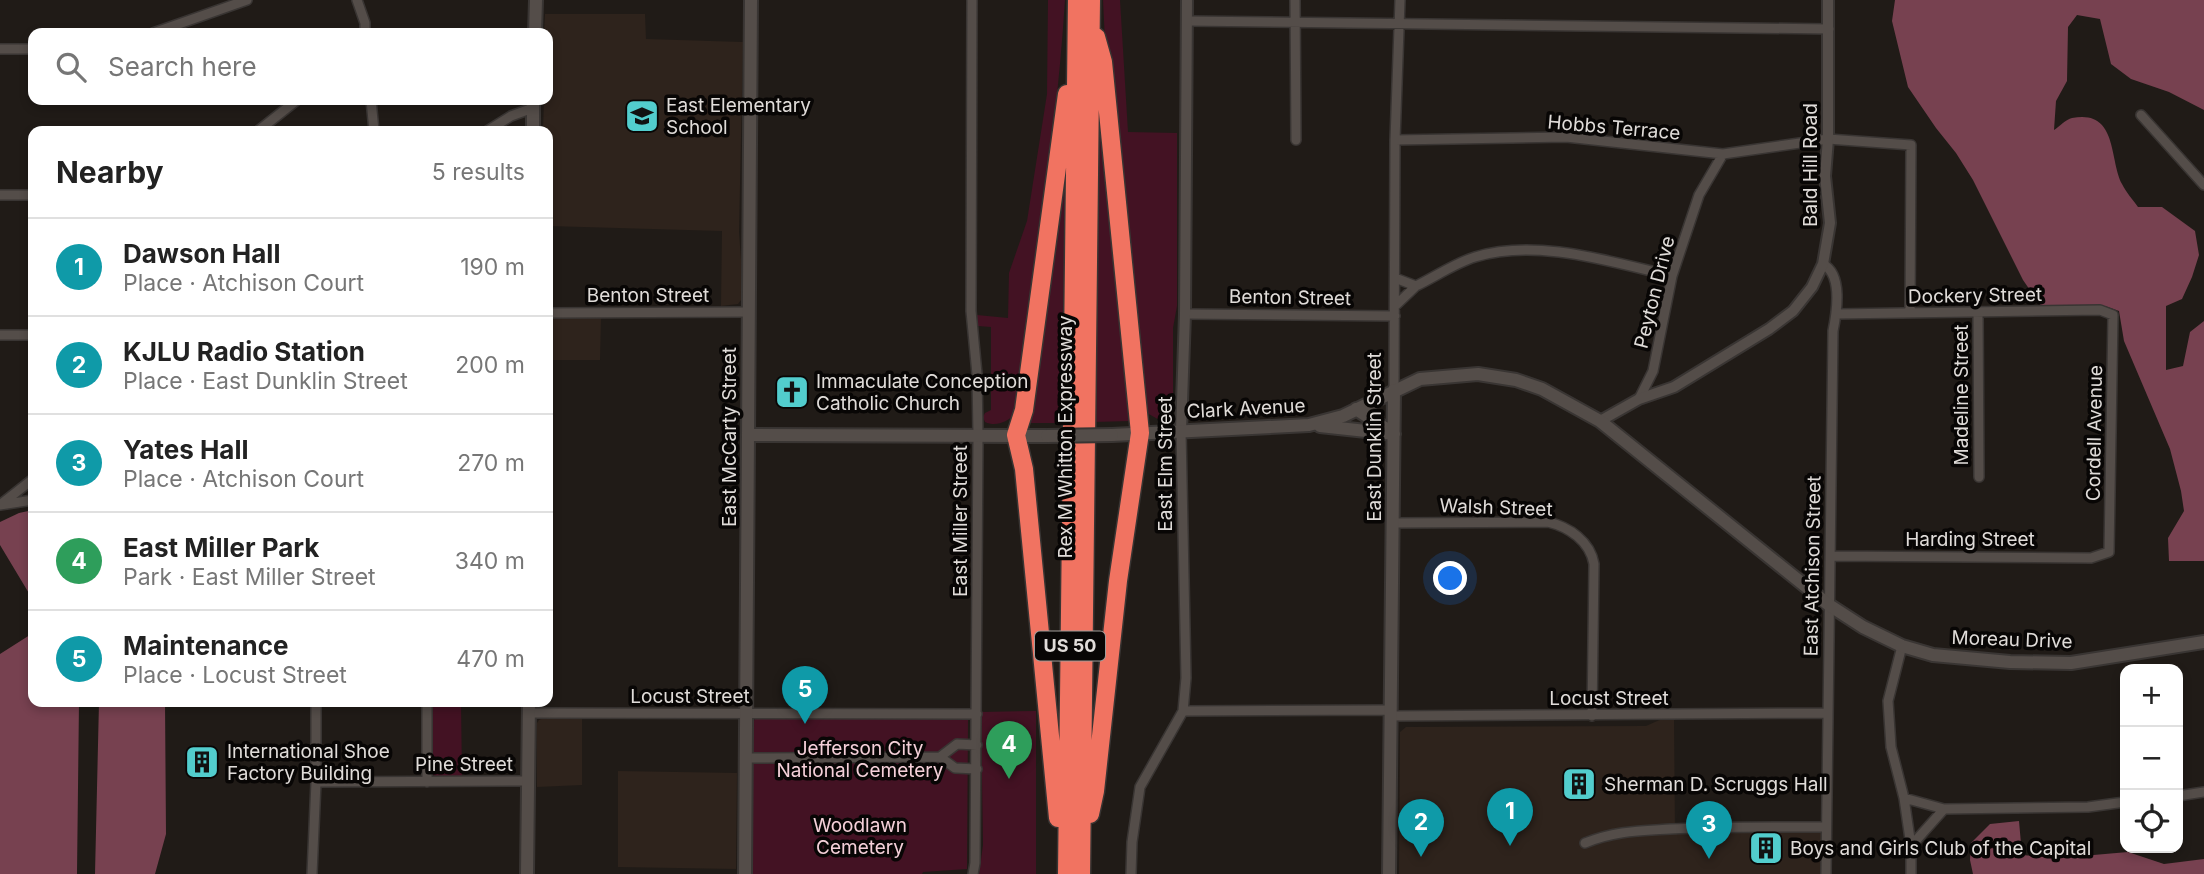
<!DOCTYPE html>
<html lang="en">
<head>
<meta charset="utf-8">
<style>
	:root { --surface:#fff; --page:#f6f6f6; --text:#222; --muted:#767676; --line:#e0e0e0; --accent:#386f6f }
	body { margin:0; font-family:Inter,sans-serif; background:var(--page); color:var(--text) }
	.controls { position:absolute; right:21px; bottom:21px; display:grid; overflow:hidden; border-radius:14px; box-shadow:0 4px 10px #0003 }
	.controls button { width:63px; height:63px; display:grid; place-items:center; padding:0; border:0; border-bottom:2px solid var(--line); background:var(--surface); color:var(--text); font:35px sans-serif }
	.you { position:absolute; left:1451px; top:579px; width:24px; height:24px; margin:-18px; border:5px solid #fff; border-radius:50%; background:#1a73e8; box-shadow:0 0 0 10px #1a73e833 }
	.badge { display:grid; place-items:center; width:46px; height:46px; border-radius:50%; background:var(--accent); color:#fff; font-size:23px; font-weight:700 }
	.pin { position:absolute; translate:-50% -58px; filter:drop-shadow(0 2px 4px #0008) }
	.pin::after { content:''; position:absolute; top:37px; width:24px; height:21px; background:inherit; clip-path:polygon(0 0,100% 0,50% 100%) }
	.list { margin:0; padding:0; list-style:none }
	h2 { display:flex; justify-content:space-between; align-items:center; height:91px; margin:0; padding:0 28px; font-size:30px }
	h2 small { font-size:23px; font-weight:400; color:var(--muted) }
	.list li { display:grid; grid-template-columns:46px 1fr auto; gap:21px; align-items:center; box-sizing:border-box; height:98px; padding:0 28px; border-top:2px solid var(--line) }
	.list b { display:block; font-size:26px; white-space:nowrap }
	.list p { margin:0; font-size:23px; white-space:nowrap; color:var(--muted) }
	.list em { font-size:23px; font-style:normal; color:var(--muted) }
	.icon { flex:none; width:38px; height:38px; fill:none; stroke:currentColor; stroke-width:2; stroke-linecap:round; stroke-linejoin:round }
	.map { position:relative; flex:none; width:2204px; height:874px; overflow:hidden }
	.search { position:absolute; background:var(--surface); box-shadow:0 4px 10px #0003; left:28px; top:28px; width:525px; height:77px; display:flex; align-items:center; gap:18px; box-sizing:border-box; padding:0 24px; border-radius:14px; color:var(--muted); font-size:26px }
	.panel { position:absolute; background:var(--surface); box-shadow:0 4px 10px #0003; left:28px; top:126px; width:525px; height:581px; border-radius:14px }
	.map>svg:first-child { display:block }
	.built { fill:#2e231c }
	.green { fill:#431223 }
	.forest { fill:#774150 }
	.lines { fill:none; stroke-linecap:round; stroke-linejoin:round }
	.minor-casing { stroke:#393533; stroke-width:12 }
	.tertiary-casing { stroke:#393533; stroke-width:14 }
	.secondary-casing { stroke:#393533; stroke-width:16 }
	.motorway-casing { stroke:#393533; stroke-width:21 }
	.minor { stroke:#544d49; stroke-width:9 }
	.tertiary { stroke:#544d49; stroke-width:10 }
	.secondary { stroke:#544d49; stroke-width:12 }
	.motorway { stroke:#f17361; stroke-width:18 }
	.secondary-bridge-casing { stroke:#393533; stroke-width:16; stroke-linecap:butt }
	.secondary-bridge { stroke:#544d49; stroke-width:12 }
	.labels { text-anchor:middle; stroke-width:7; stroke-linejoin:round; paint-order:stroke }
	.shield { fill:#080605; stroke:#9f9c99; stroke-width:2 }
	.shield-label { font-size:18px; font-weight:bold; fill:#e0dcd9 }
	.poi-label { font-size:19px; fill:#e0dcd9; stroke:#080605; text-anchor:start }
	.street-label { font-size:19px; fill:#e0dcd9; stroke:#080605 }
	.park-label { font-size:19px; fill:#f5d0d9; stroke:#080605 }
</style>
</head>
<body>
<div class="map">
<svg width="2204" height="874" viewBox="0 0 2204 874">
	<rect width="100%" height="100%" fill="#201b17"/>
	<!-- built -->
	<path class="built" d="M545 14H645L646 39 743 42 739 232 741 259V300L738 304 721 306 722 231 548 226V131H543L544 100H548V33H544Z
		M548 318H601L600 360H548Z
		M547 716H582V785L537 787V723L539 720Z
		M1664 718H1674L1675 833 1735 830 1821 832V874H1399L1400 732 1406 727 1646 726Z
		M618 771 737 773 736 869 618 867Z"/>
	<!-- green -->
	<path class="green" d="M1048 0H1065C1056 139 1034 276 1015 414 1007 422 996 427 985 422L983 417 985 413 991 410V327L978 326 977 315 1008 318 1009 273 1027 221 1047 94Z
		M1103 0H1120L1128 132 1177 133V306L1173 328V416L1169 420 1163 422 1147 413 1141 405 1107 82Z
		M1098 87 1132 419 1130 421 1093 422Z
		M1068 107 1066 423H1030L1027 417Z
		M431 702H461L462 776H435L432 774Z
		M1036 711V874H979L983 845 981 712Z
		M760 718H964L968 720 967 869 923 872 922 874H751L752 724 755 719Z"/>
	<!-- forest -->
	<path class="forest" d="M1895 0H2204V110L2169 92 2131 79 2111 64 2100 19 2077 15 2068 27 2067 81 2056 101 2054 130C2059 127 2066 119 2072 118 2118 109 2109 159 2122 184 2126 192 2133 200 2138 207H2162L2195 231 2199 255 2192 277 2182 299 2166 306V370L2183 366 2190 332 2204 321V561H2169L2168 538 2184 511 2181 491 2170 449 2124 341 2119 311 2105 306H2041L2023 280 1973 180 1956 153 1936 128 1908 87 1892 21Z
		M33 510V600L0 545V522L19 513Z
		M33 633V702H79L77 874H0V654Z
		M99 702H165L166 834 155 874H95Z
		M2019 821 2022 855 2059 858 2128 852 2164 864 2204 859V874H1973L1970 860 1971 843 1990 824Z"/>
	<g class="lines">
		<!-- minor casing -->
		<g class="minor-casing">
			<path id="minor" d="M357 0 365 23V33
				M972 0 971 311 977 374 978 435 975 863 973 874
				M1295 0 1296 140
				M1187 21 1829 29
				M153 33 247 0
				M0 49H33
				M371 100 374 131
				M2141 115 2204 185
				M258 131 297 100
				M487 131 511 116 533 108
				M1395 140 1566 137 1723 154 1828 139 1911 145 1910 313
				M0 195H33
				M1823 264C1843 275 1837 311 1833 331L1826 874
				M1395 278 1416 286C1435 277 1455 263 1475 257 1537 238 1611 262 1672 276
				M1395 306 1416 286
				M1978 312 1979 477
				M548 313 749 312
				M1185 314 1395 316
				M0 335H33
				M1394 390 1395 140 1400 0
				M1639 399 1653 371 1672 276 1699 195 1723 154
				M0 505 33 479
				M0 505 33 500
				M1393 523 1548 522C1569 527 1590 541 1594 564L1592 716
				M1831 556 2091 558 2109 552 2113 315 2100 310 1836 314
				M1902 646 1888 701 1891 747 1904 798 1911 846V874
				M1183 711 1391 710
				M529 713 977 714
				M1391 716 1827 713
				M940 757 957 744 977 745
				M745 758 940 757 955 768 977 769
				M316 782 528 781
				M427 782V702
				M2178 796 2204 792
				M1904 798 1944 809 2088 807 2125 802
				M1585 843C1615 831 1638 831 1670 829 1722 826 1774 827 1826 827
				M1911 846 1944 809
				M312 874 316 782V702
				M1131 874 1132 842 1140 787 1183 711 1186 678 1181 431"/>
		</g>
		<!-- tertiary casing -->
		<g class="tertiary-casing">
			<path id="tertiary" d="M1600 421 1639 399 1674 387 1769 329 1793 311 1812 287 1823 264 1830 223 1825 176 1828 139V0
				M1181 431 1185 314 1187 0"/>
		</g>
		<!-- secondary casing -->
		<g class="secondary-casing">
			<path id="secondary" d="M535 33 536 0
				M533 131V100
				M1356 409 1394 434
				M1320 426 1394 434
				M748 435 1047 436
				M1112 435 1309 425 1343 416 1420 379 1478 374 1516 380 1542 389 1600 421 1829 605 1863 627 1902 646 1933 655 2010 662 2071 663 2204 642
				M527 874 529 702
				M745 874 751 0
				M1389 874 1394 390"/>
		</g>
		<!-- motorway casing -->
		<g class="motorway-casing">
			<path id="motorway" d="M1090 814 1095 791 1118 581 1140 433 1103 62 1096 37
				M1058 818 1024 469 1016 435 1024 410 1067 94
				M1067 874 1077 0
				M1081 874 1091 0"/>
		</g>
		<!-- minor -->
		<use href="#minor" class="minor"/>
		<!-- tertiary -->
		<use href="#tertiary" class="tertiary"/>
		<!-- secondary -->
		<use href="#secondary" class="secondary"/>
		<!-- motorway -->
		<use href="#motorway" class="motorway"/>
		<!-- secondary-bridge casing -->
		<g class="secondary-bridge-casing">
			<path id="secondary-bridge" d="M1047 436 1112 435"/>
		</g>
		<!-- secondary-bridge -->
		<use href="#secondary-bridge" class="secondary-bridge"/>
	</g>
	<!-- icons -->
	<defs>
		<g id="school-square" transform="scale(1.75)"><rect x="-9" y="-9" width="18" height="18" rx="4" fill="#52cdcd" stroke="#080605"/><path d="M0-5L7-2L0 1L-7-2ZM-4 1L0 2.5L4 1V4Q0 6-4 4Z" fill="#111"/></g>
		<g id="church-square" transform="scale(1.75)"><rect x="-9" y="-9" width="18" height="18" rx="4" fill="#52cdcd" stroke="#080605"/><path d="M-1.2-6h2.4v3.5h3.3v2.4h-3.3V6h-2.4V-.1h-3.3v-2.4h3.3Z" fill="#111"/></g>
		<g id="building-square" transform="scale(1.75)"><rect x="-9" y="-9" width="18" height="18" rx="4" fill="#52cdcd" stroke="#080605"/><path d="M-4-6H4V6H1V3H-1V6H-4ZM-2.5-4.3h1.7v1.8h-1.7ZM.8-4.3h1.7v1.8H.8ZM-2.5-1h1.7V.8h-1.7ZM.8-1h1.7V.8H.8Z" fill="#111"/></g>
	</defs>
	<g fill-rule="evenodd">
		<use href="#school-square" x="642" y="116"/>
		<use href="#church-square" x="792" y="392"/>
		<use href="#building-square" x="202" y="762"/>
		<use href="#building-square" x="1579" y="784"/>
		<use href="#building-square" x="1766" y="848"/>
	</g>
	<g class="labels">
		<!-- shield labels -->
		<rect class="shield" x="1035" y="631.5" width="70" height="29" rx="5"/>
		<g class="shield-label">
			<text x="1070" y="652">US 50</text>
		</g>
		<!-- poi labels -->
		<g class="poi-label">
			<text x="666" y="112">East Elementary<tspan x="666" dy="22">School</tspan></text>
			<text x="816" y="388">Immaculate Conception<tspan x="816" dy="22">Catholic Church</tspan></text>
			<text x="227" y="758">International Shoe<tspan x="227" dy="22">Factory Building</tspan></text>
			<text x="1604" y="791">Sherman D. Scruggs Hall</text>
			<text x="1790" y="855">Boys and Girls Club of the Capital</text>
		</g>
		<!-- street labels -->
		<g class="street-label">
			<text transform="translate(1614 127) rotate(5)" y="7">Hobbs Terrace</text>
			<text transform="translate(1810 165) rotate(-90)" y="7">Bald Hill Road</text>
			<text transform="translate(1654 292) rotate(-76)" y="7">Peyton Drive</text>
			<text x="648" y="302">Benton Street</text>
			<text transform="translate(1975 295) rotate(-1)" y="7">Dockery Street</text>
			<text transform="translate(1290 297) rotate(1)" y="7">Benton Street</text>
			<text transform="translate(1961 395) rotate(-90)" y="7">Madeline Street</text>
			<text transform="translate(1246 408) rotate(-3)" y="7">Clark Avenue</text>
			<text transform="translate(2094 433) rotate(-89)" y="7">Cordell Avenue</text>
			<text transform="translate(729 437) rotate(-90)" y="7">East McCarty Street</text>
			<text transform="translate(1065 437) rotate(-90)" y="7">Rex M Whitton Expressway</text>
			<text transform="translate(1374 437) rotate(-90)" y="7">East Dunklin Street</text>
			<text transform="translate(1165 464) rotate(-90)" y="7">East Elm Street</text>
			<text transform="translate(1496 507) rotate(2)" y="7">Walsh Street</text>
			<text transform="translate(960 521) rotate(-90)" y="7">East Miller Street</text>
			<text x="1970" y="546">Harding Street</text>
			<text transform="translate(1812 566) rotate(-89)" y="7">East Atchison Street</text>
			<text transform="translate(2012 639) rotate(2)" y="7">Moreau Drive</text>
			<text x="690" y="703">Locust Street</text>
			<text x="1609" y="705">Locust Street</text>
			<text x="464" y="771">Pine Street</text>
		</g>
		<!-- park labels -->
		<g class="park-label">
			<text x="860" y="755">Jefferson City<tspan x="860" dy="22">National Cemetery</tspan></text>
			<text x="860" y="832">Woodlawn<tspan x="860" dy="22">Cemetery</tspan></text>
		</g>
	</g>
</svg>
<div class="controls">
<button>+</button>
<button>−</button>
<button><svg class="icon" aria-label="locate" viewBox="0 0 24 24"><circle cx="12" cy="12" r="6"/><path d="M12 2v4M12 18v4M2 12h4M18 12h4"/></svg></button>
</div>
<div class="you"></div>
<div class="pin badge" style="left:1510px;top:846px;background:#0f9aa8">1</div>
<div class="pin badge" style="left:1421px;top:857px;background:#0f9aa8">2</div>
<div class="pin badge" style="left:1709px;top:859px;background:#0f9aa8">3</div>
<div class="pin badge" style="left:1009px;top:779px;background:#2e9e5b">4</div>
<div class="pin badge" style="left:805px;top:724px;background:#0f9aa8">5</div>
<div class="search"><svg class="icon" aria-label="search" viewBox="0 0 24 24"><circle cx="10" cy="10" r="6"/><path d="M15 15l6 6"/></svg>Search here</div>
<section class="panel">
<h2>Nearby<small>5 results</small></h2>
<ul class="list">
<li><span class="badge" style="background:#0f9aa8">1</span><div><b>Dawson Hall</b><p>Place · Atchison Court</p></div><em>190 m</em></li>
<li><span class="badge" style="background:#0f9aa8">2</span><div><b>KJLU Radio Station</b><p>Place · East Dunklin Street</p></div><em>200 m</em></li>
<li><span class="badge" style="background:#0f9aa8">3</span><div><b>Yates Hall</b><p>Place · Atchison Court</p></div><em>270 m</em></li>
<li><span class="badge" style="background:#2e9e5b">4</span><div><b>East Miller Park</b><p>Park · East Miller Street</p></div><em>340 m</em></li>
<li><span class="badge" style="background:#0f9aa8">5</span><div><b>Maintenance</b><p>Place · Locust Street</p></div><em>470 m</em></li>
</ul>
</section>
</div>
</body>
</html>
